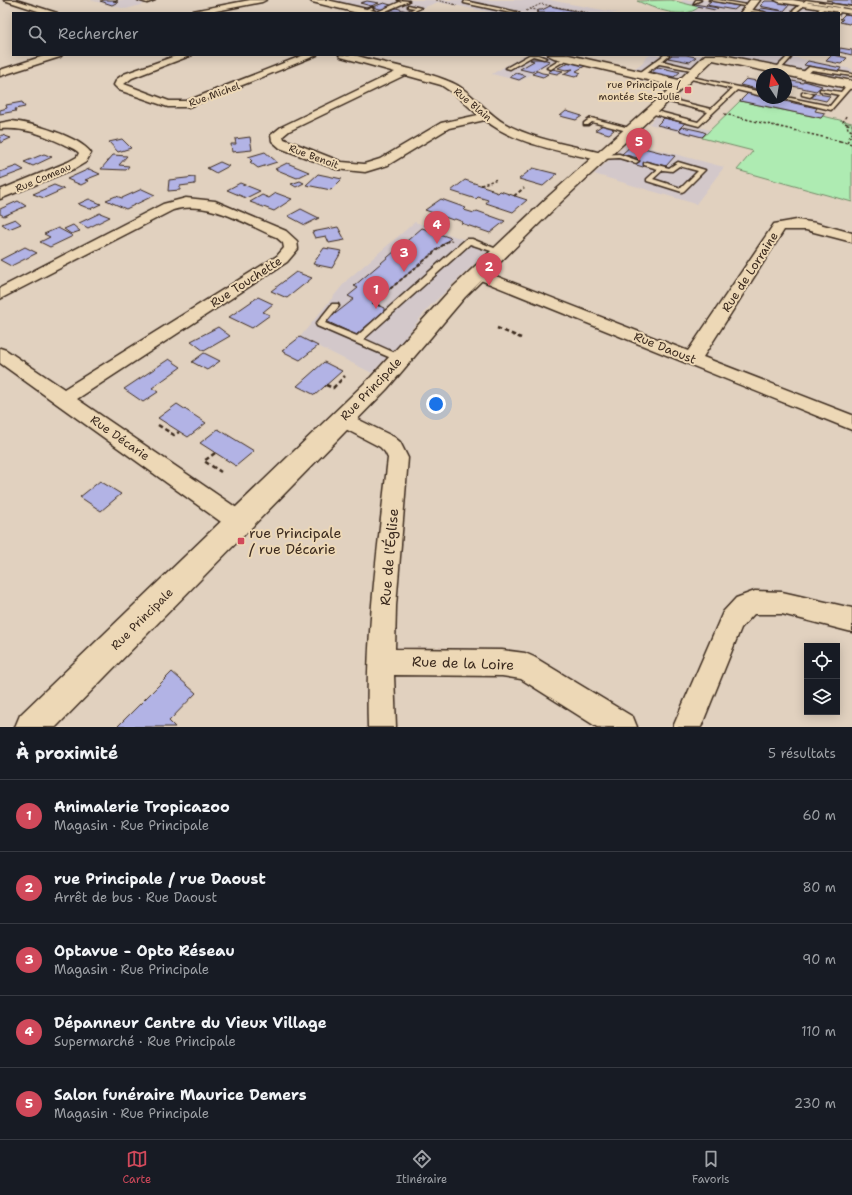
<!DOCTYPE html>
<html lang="fr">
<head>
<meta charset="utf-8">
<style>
	:root { --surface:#171b24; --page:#20242c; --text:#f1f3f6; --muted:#9ea1a6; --line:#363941; --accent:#d1495b }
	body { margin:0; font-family:"Shantell Sans",sans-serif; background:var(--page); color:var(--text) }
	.controls { position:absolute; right:12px; bottom:12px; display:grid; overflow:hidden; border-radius:0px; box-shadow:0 2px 10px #0003 }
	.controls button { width:36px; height:36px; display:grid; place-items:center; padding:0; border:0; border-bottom:1px solid var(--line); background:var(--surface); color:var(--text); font:20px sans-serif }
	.compass { position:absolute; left:756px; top:68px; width:36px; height:36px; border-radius:50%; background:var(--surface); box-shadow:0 2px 10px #0003; rotate:348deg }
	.you { position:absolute; left:436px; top:404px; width:14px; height:14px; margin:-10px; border:3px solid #fff; border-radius:50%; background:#1a73e8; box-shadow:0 0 0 6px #1a73e833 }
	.badge { display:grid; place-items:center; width:26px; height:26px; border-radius:50%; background:var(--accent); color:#fff; font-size:13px; font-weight:700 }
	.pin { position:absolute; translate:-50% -33px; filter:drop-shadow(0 1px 2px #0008) }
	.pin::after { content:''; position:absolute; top:21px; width:14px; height:12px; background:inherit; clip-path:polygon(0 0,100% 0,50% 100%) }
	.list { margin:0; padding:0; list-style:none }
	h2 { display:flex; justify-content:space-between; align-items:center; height:52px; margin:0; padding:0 16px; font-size:17px }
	h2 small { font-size:13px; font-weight:400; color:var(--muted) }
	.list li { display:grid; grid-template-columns:26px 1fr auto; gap:12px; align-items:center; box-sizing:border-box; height:72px; padding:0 16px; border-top:1px solid var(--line) }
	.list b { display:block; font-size:15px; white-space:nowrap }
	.list p { margin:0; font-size:13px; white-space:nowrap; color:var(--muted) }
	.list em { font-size:13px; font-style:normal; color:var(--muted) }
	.icon { flex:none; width:22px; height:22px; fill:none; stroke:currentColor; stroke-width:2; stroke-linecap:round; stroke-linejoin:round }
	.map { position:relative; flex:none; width:852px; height:727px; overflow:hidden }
	.search { position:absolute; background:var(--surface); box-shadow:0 2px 10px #0003; left:12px; right:12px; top:12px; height:44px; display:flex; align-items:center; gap:10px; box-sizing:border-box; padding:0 14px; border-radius:0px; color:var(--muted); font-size:15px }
	.sheet { height:412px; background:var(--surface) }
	nav { display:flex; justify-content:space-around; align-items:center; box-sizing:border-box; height:56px; border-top:1px solid var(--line); background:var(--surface); font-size:11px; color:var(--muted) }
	nav a { display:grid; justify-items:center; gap:2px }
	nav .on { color:var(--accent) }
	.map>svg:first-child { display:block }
	.built { fill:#d3c8ca }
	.green { fill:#aeebb2; stroke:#748a68 }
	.building { fill:#b2b3e5; stroke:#3b2a1e }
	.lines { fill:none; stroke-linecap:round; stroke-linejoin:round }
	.service-casing { stroke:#3b2a1e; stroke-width:3 }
	.minor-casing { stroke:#3b2a1e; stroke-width:3 }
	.tertiary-casing { stroke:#3b2a1e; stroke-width:3 }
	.path-far3 { stroke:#3b2a1e; stroke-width:1; stroke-dasharray:2 1.5; stroke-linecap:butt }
	.path-far2 { stroke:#3b2a1e; stroke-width:1.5; stroke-dasharray:2.5 2; stroke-linecap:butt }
	.path-far1 { stroke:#3b2a1e; stroke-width:2; stroke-dasharray:3.5 2.5; stroke-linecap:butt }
	.path { stroke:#3b2a1e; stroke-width:2.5; stroke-dasharray:4.5 3; stroke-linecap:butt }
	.service { fill:#edd8b6; fill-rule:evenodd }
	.minor { fill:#edd8b6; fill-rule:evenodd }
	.tertiary { fill:#edd8b6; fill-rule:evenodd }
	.poi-dot { fill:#d1495b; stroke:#edd8b6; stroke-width:1.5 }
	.labels { text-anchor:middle; stroke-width:4; stroke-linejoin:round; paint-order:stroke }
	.far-poi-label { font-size:10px; fill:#3b2a1e; stroke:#edd8b6; text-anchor:end }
	.far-street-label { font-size:10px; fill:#3b2a1e; stroke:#edd8b6 }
	.street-label { font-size:12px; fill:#3b2a1e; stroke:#edd8b6 }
	.near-poi-label { font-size:14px; fill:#3b2a1e; stroke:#edd8b6; text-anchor:start }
	.near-street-label { font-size:14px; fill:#3b2a1e; stroke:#edd8b6 }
</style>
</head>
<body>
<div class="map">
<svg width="852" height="727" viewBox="0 0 852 727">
	<rect width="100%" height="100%" fill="#e1d1bf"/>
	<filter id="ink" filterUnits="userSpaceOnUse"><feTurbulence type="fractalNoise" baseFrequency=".025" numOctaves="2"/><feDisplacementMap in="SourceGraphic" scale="8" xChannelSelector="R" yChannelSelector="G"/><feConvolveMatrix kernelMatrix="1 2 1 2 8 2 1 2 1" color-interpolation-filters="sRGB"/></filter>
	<g filter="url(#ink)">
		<!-- built -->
		<path class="built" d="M90 0H158L126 9Z
			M326 0H549L619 13H494L438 2 410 13H382Z
			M683 0H748L738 13H685L694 10 683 4 684 2H681Z
			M763 0H767L844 12 839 18V13H752Z
			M525 55H544L559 58 520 81 492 74Z
			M650 55H700L702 56 692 67 678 78H669L632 70 645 61 643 60Z
			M727 55H782L852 69V72L846 79Z
			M786 77 841 88 835 96 786 85Z
			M657 116 710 130 702 138 649 124Z
			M629 142 724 167 696 204 594 174Z
			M415 222 490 249 429 307 399 345 372 373 300 337 347 280Z"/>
		<!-- green -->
		<path class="green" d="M671 0 699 7C683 21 654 8 637 1Z
			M740 101 821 118 823 116 852 123V202L737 170 753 151 702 138Z"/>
		<!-- building -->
		<path class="building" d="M105 0H118L113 1 118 2 112 5 100 1Z
			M826 0H852V6L831 3 832 1Z
			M367 1 379 3 371 6 360 3Z
			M711 1 739 6 734 10 706 5Z
			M765 1H774L790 4 784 11 760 6Z
			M384 3 394 6 384 10 372 7Z
			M695 4 718 8 715 10 692 5Z
			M550 6 585 13H536L539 12 537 11 539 10H542Z
			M396 8 407 11 405 12H408L389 11Z
			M761 8 783 11 781 13H771L758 11Z
			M845 14 852 15V21L849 24 840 22 843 19H840Z
			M840 48 852 50V55L839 52Z
			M672 55H686L696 57 690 62 668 58Z
			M832 55H834L847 58 841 64 826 61Z
			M532 59H542L550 61 532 72 520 69 534 61 530 60Z
			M808 61 841 68 838 72 804 65Z
			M569 62 585 66 576 71 581 73 575 77 563 74 573 69 566 70 558 68Z
			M658 67 680 72 674 77 652 72Z
			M553 69 557 70 563 71 557 74 548 72Z
			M537 71 542 73 548 74 543 77 532 74Z
			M516 73 526 76 519 80 509 77Z
			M746 79 762 82V90L740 85Z
			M792 81 803 83 804 81 822 86 816 91 788 85Z
			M748 93 762 96V98H771L817 108 815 111 825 113 821 118 740 101Z
			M812 93 830 96 826 101 808 97Z
			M22 102 25 107 15 109 16 111 0 114V110L7 108 6 105Z
			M566 111 582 116 576 120 560 116Z
			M664 118 685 123 678 130 657 125Z
			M603 125 613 128 612 129 614 130 609 134 595 130Z
			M683 127 701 131 706 133 702 137 679 131Z
			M2 135 11 138 0 143V136Z
			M250 137 252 150 232 152 231 144H236L235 139Z
			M122 139 131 148 118 152 109 142Z
			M632 145 675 156 666 166 648 162 643 167 633 164 638 158 622 154Z
			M265 152 277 162 258 168 250 162 252 161 248 157Z
			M44 154 52 157 33 166 24 162Z
			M113 155 127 156 119 165 129 166 126 170 101 169Z
			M220 162 229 166 216 173 207 168Z
			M287 163 309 172 297 178 275 169Z
			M17 166 24 170 0 179V172Z
			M533 168 557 174 543 186 519 179Z
			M89 169 100 174 85 180 89 181 81 185 67 179Z
			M318 174 342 179 331 190 306 185Z
			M195 177V184L180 186V190L168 191 169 180Z
			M465 180 492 189 490 190 498 193 500 191 527 200 513 212 486 203 488 200 478 197 476 199 451 191Z
			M300 181 304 183 296 187 291 184Z
			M240 183 260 191 246 198 227 190Z
			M54 185 64 189 44 198 33 194Z
			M142 189 155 195 126 209 106 200 116 196 122 198Z
			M276 193 292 199 274 211 250 202 262 195 269 198Z
			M89 199 101 204 90 209 78 204Z
			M441 199 466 208 464 210 474 213 477 211 505 221 490 233 461 223 463 222 455 219 453 220 425 210Z
			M18 201 26 206 4 216 0 214V209Z
			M301 209 319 218 305 225 288 216Z
			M100 213 110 217 88 228 79 223Z
			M15 219 21 224 9 229 2 224Z
			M73 225 80 231 71 234 64 229Z
			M338 227 345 240 329 243 326 236 315 238 312 232Z
			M58 228 73 236 50 247 40 242 50 237 44 234Z
			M422 228 451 238 373 303 384 308V311L356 335 326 321 354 299 348 296 358 288 354 286Z
			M25 247 37 253 11 266 0 260Z
			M324 248 342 251 332 268 313 264Z
			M296 272 312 278 287 298 271 291Z
			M258 297 273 304 263 312 270 315 252 328 229 317Z
			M218 327 230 336 204 351 191 341Z
			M300 337 318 346 300 360 282 351Z
			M204 353 220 361 207 370 192 362Z
			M169 359 181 367 152 388 158 392 143 402 124 389Z
			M324 362 342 371 315 395 297 386Z
			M177 404 206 423 188 437 158 418Z
			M218 429 254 451 236 466 200 443Z
			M100 481 121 494 101 511 80 497Z
			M172 672 196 693 169 721 175 727H117Z"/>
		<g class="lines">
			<!-- service casing -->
			<g class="service-casing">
				<path id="service" d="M138 0H155L147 3Z
					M398 0 409 1 381 13H375L402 1Z
					M696 0H701L694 3Z
					M709 0H719L752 6 750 7Z
					M806 0 852 7V9L842 7 839 14 836 13 839 7 808 2 795 13H793V11Z
					M465 1 517 12 519 13H511L464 3Z
					M408 5 421 8 410 13H405L415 8 408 7Z
					M822 6 825 7 820 13H816Z
					M372 7 373 9 363 12 361 11Z
					M747 9 764 12 766 13 746 11Z
					M529 55H538L546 58 544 59 533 56 510 69 506 68Z
					M664 55H669L662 61 699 70 697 71 659 64 642 76H638V74Z
					M565 57 569 58 551 69 547 68Z
					M787 57 791 58 779 71H775V69Z
					M809 67 852 74V76L812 70 805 76H801V74Z
					M687 76 762 92V96L737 90 699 126 650 113 649 112 652 110 698 122 708 112 662 100 665 98 711 109 732 89 687 78Z
					M848 84H852V86L831 110 782 98H786V97L830 106 839 95 820 91V89L841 92Z
					M804 92 812 94 813 95 810 97 802 95V93Z
					M591 118 633 129 634 130 631 132 592 122 588 125H584V123Z
					M619 154 639 161 636 163 619 158 601 159 598 157 601 155Z
					M646 162 669 168 678 162 705 170 684 191 682 192 647 181V179L658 169 644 165V163ZM679 166 698 171 681 188 653 179 663 170 672 171Z
					M466 239H472L504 252 500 254 470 244 364 339 404 357 405 359 404 361H398L317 326 316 324 332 304H338L339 306 325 323 357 336Z"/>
			</g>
			<!-- minor casing -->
			<g class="minor-casing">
				<path id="minor" d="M4 0H16L57 13H44Z
					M250 0H266L262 2 206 13H189L193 11Z
					M775 0H793L852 10V14L779 2Z
					M47 55H62L60 57 0 76V70Z
					M178 55H192L132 78 124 84 169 101H187L304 55H317L188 107H168L119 90 114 85 117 79 124 74Z
					M339 55H354C385 64 419 69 448 81 470 89 484 111 504 123 534 140 572 145 605 154L607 157 601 161C563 151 516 145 485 120L449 128 388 165 365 172 336 169 280 148 272 141 271 135 281 127 395 72 341 57ZM405 75 441 85 456 95 478 115 441 123 380 159 364 164 342 162 284 139 283 136 289 131Z
					M11 121C32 123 79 136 91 153L86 162 76 168 0 199V190L68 162 77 157 79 153C75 148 68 147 63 144 42 134 24 127 0 129V123Z
					M186 198 215 201 286 231 297 241 298 249 287 262 77 399 247 515 250 522 247 529 239 531 231 529 0 363V348L6 350 64 389 277 256 284 248 283 243 276 237C244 223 208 200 173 210L0 299V288L163 204Z
					M797 220 816 223 852 233V242L806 230H784L703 357 852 415V430L473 277 470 274 473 271H483L688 351 774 224Z
					M343 412 394 437 400 442 408 458 396 606 395 649 502 650 525 653 534 657 633 717 637 727H597L521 679 502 676 394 675 396 727H368C365 637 378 547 388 458L385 452 380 447 336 424 333 419 336 414Z
					M755 591 782 592 852 608V632L782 614H754L741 628 701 727H673L723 612 736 598Z"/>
			</g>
			<!-- tertiary casing -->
			<g class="tertiary-casing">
				<path id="tertiary" d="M310 0H327L375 11 376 13H358L312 2Z
					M750 0H760L750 13H740Z
					M548 55H569L679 80 705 55H723L852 81V89L713 60 562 201 465 297 387 389 56 727H15L20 715 371 377 451 289 550 195 673 86 554 58Z"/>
			</g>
			<!-- path-far3 -->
			<path class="path-far3" d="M436 0 457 5
				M530 9 537 10
				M526 11 541 4 590 13"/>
			<!-- path-far2 -->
			<path class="path-far2" d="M724 114 840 141
				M846 116 843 122 847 124 848 129 852 131
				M847 124 852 125
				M840 141 852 144
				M847 142 852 133
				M481 185 497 179"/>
			<!-- path-far1 -->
			<path class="path-far1" d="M514 196 524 188
				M424 225 438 215
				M380 306 373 303 449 240 452 241"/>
			<!-- path -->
			<path class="path" d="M497 328 521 338
				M326 385 333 388 345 376
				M158 425 174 435 179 432
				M215 453 204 461 221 472"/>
			<!-- service -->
			<use href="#service" class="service"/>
			<!-- minor -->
			<use href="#minor" class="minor"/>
			<!-- tertiary -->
			<use href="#tertiary" class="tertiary"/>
		</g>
	</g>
	<!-- markers -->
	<g class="poi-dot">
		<rect x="684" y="86" width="8" height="8" rx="2"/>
		<rect x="237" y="537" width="8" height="8" rx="2"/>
	</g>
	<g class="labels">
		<!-- far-poi labels -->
		<g class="far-poi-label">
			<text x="680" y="88">rue Principale /<tspan x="680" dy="12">montée Ste-Julie</tspan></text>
		</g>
		<!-- far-street labels -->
		<g class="far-street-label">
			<text transform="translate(214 94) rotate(-20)" y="4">Rue Michel</text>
			<text transform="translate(473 104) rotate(40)" y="4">Rue Blain</text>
			<text transform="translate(314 156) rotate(20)" y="4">Rue Benoit</text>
			<text transform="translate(43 177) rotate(-23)" y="4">Rue Comeau</text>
		</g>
		<!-- street labels -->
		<g class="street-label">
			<text transform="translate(750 272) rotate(-57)" y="4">Rue de Lorraine</text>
			<text transform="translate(246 282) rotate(-33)" y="4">Rue Touchette</text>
			<text transform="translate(665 348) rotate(22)" y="4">Rue Daoust</text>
			<text transform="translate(371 389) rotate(-46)" y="4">Rue Principale</text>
			<text transform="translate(120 438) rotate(35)" y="4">Rue Décarie</text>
			<text transform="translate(142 619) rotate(-45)" y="4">Rue Principale</text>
		</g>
		<!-- near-poi labels -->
		<g class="near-poi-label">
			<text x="249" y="538">rue Principale<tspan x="249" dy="16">/ rue Décarie</tspan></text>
		</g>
		<!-- near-street labels -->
		<g class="near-street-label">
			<text transform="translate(389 557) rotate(-85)" y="5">Rue de l'Église</text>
			<text transform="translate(463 663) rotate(2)" y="5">Rue de la Loire</text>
		</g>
	</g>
</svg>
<div class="controls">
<button><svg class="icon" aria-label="locate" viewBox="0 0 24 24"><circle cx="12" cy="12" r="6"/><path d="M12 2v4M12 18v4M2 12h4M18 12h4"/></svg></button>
<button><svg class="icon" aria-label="layers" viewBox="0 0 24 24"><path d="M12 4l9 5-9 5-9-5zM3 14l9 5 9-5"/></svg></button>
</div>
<svg class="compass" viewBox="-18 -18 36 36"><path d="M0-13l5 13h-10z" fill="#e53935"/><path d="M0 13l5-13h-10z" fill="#9ea1a6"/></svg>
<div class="you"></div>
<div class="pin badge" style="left:376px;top:309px">1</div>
<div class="pin badge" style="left:489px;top:286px">2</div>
<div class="pin badge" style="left:404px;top:272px">3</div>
<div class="pin badge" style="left:437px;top:244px">4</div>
<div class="pin badge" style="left:639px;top:161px">5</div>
<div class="search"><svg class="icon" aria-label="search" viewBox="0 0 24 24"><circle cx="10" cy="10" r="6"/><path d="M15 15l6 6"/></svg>Rechercher</div>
</div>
<section class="sheet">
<h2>À proximité<small>5 résultats</small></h2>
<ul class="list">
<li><span class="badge">1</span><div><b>Animalerie Tropicazoo</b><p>Magasin · Rue Principale</p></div><em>60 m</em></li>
<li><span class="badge">2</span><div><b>rue Principale / rue Daoust</b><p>Arrêt de bus · Rue Daoust</p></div><em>80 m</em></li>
<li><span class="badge">3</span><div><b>Optavue - Opto Réseau</b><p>Magasin · Rue Principale</p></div><em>90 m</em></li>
<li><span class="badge">4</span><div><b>Dépanneur Centre du Vieux Village</b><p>Supermarché · Rue Principale</p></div><em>110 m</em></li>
<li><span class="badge">5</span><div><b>Salon funéraire Maurice Demers</b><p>Magasin · Rue Principale</p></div><em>230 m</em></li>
</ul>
</section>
<nav>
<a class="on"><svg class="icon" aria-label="map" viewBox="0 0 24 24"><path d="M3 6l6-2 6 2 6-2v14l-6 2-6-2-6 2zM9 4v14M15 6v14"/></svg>Carte</a>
<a><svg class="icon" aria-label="directions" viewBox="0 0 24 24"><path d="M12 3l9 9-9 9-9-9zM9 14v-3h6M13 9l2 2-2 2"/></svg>Itinéraire</a>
<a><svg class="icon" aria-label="saved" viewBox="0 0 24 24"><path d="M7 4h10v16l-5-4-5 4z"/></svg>Favoris</a>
</nav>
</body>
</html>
